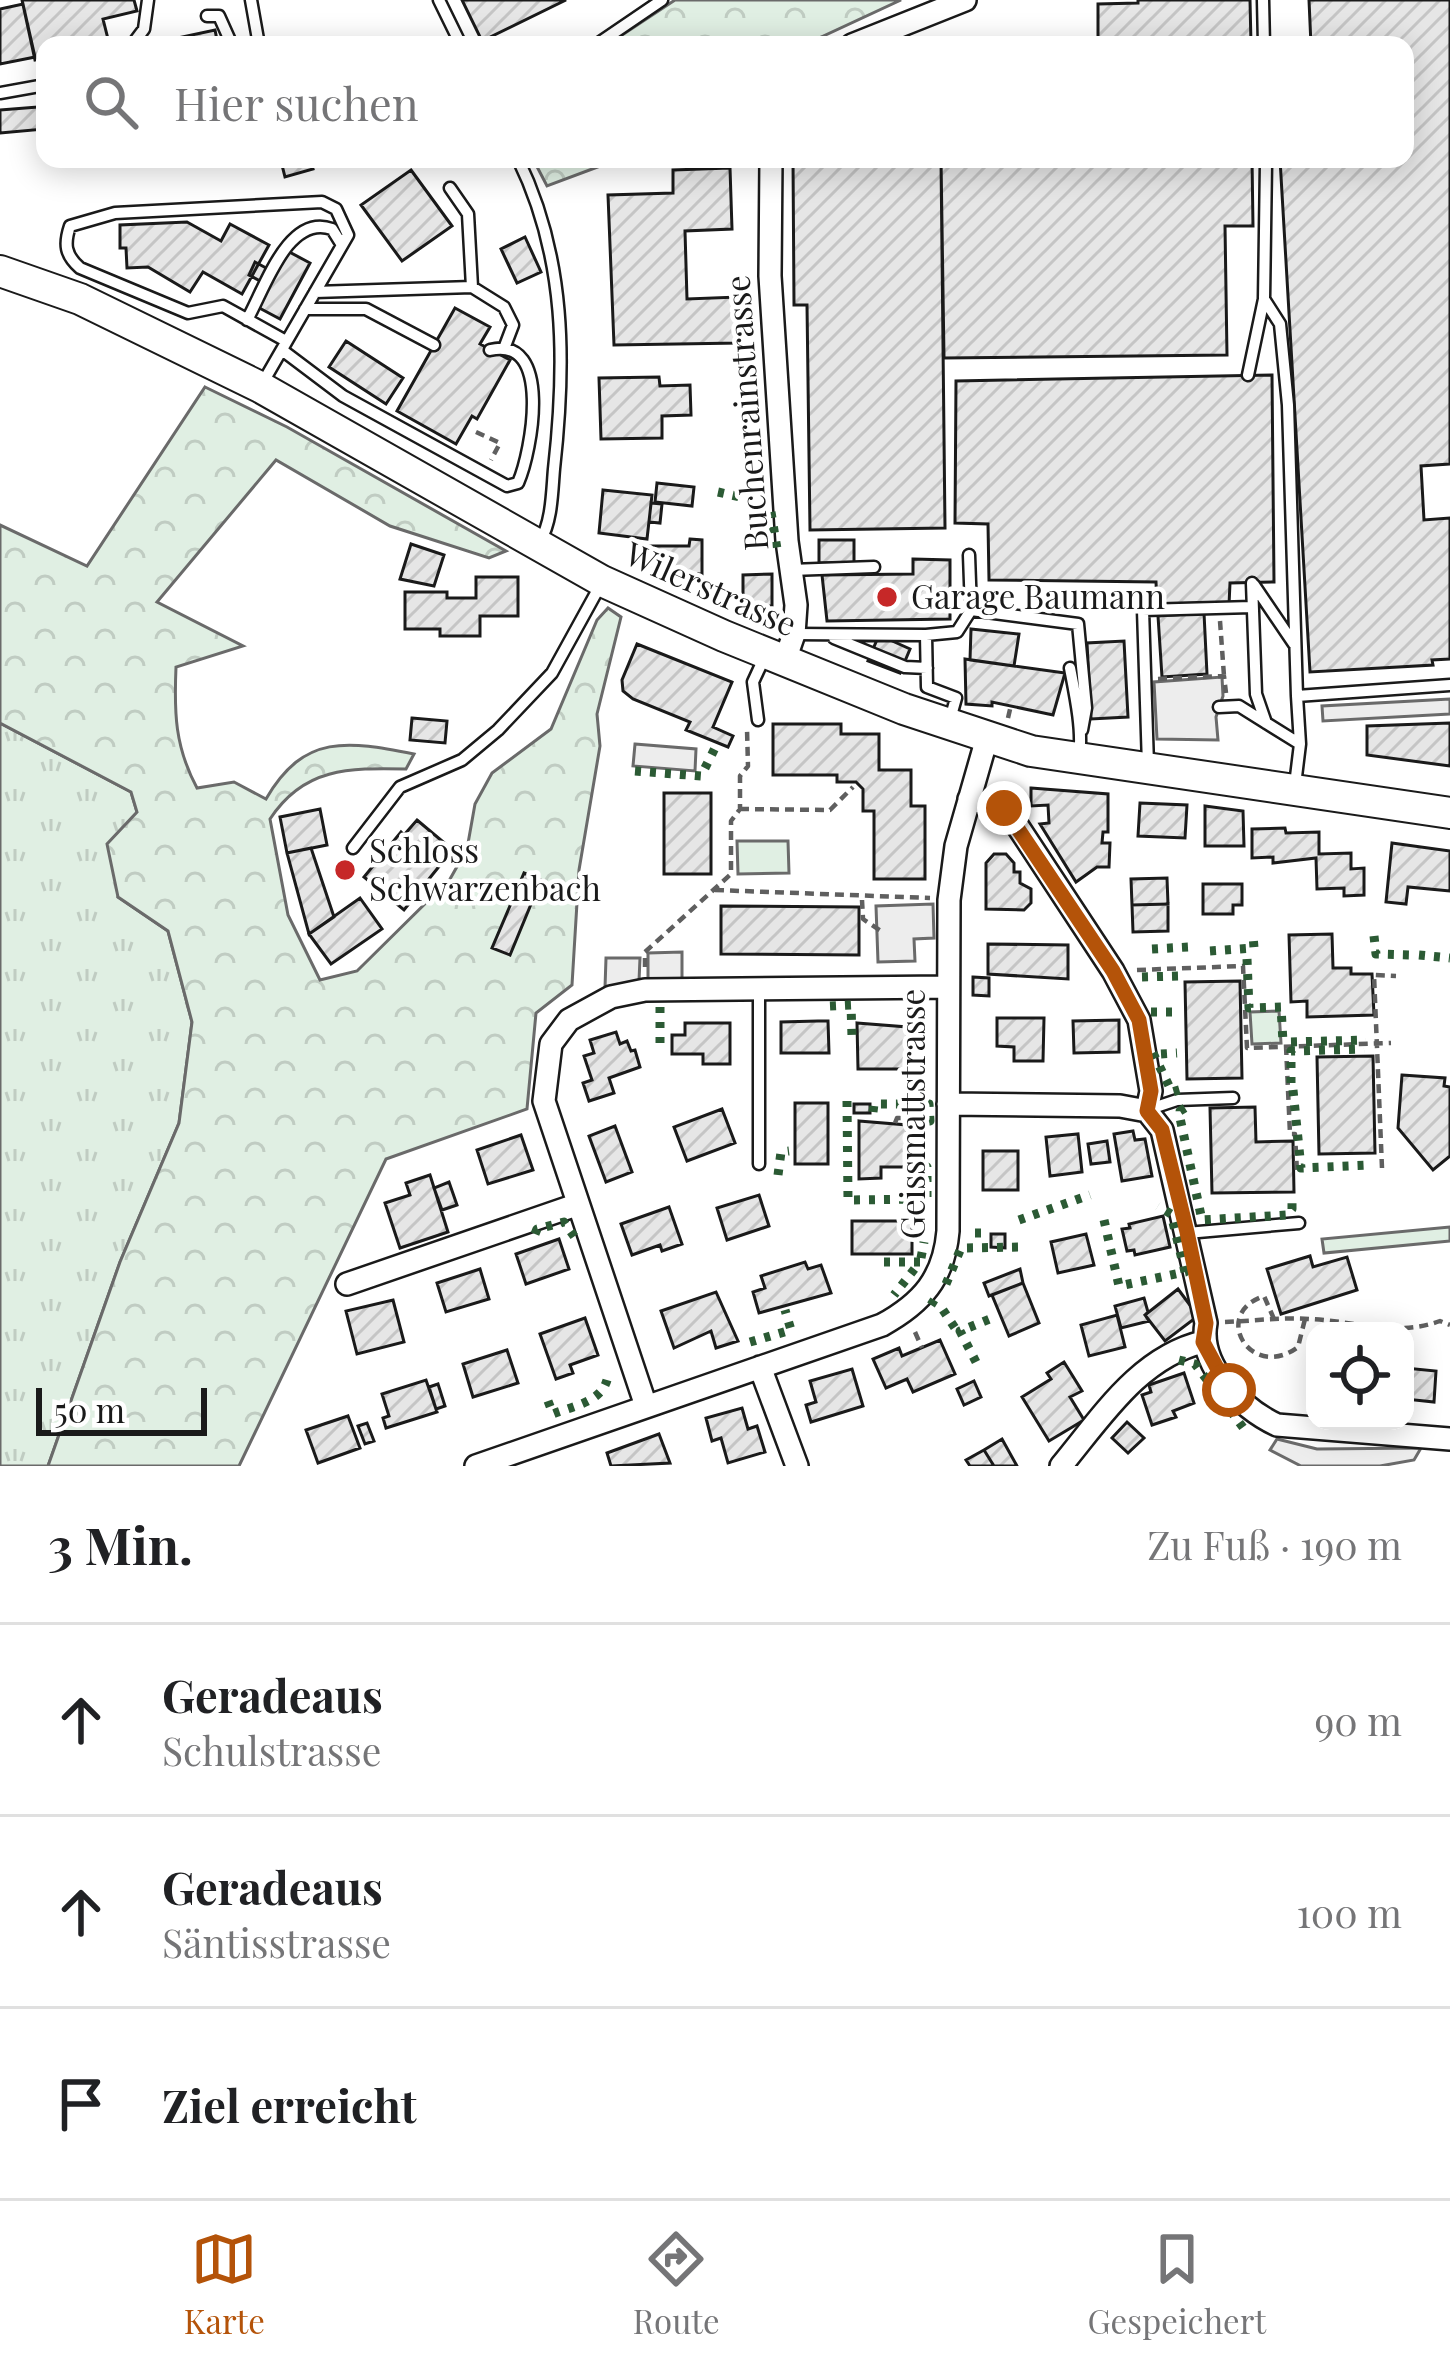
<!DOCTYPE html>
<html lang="de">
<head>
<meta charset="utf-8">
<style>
	:root { --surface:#fff; --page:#f6f6f6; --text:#202124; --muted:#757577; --line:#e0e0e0; --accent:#b45309 }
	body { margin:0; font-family:"Playfair Display",serif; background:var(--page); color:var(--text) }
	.controls { position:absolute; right:36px; bottom:36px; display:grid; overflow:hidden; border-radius:24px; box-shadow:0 6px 30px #0003 }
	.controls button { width:108px; height:108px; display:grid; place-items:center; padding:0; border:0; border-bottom:3px solid var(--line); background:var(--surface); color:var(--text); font:60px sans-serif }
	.scale { position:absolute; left:36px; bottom:30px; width:171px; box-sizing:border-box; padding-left:12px; border:6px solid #1a1a1a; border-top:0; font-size:33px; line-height:42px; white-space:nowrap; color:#1a1a1a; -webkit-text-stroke:9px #fff; paint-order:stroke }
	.stop { position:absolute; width:36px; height:36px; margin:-27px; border:9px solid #b45309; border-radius:50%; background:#fff }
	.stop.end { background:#b45309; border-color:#fff; box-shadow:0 3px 12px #0008 }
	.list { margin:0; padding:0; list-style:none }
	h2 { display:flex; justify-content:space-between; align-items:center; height:156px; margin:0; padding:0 48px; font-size:51px }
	h2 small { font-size:39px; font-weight:400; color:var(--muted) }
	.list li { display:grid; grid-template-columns:78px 1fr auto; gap:36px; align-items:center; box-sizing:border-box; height:192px; padding:0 48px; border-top:3px solid var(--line) }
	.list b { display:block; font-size:45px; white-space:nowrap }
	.list p { margin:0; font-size:39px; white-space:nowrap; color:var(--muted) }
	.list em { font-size:39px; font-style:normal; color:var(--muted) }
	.icon { flex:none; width:66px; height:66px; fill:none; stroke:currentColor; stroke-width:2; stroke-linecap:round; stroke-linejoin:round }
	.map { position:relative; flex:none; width:1450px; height:1466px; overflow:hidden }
	.search { position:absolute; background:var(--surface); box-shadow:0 6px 30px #0003; left:36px; right:36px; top:36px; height:132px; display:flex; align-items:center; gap:30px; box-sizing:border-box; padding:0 42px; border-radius:24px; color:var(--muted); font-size:45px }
	.sheet { height:732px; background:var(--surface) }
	nav { display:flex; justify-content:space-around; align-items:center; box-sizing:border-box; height:168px; border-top:3px solid var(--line); background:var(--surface); font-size:33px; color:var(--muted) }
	nav a { display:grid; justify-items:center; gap:6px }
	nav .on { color:var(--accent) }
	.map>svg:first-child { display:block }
	.grass { fill:url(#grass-tufts); stroke:#6a6a6a; stroke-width:3 }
	.forest { fill:url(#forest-crowns); stroke:#6a6a6a; stroke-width:3 }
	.park { fill:#e0efe3; stroke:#6a6a6a; stroke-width:3 }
	.parking { fill:#ededed; stroke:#6a6a6a; stroke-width:3 }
	.building { fill:url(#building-hatch); stroke:#1a1a1a; stroke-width:3 }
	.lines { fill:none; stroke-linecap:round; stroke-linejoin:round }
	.lane-casing { stroke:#1a1a1a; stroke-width:15 }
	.street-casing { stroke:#1a1a1a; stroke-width:26 }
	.secondary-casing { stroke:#1a1a1a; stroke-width:34 }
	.path { stroke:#5f5f5f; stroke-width:4.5; stroke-dasharray:9 6; stroke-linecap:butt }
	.lane { stroke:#fff; stroke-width:10 }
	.street { stroke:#fff; stroke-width:21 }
	.secondary { stroke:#fff; stroke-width:30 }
	.hedge { stroke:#2b5a34; stroke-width:9; stroke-dasharray:6 9; stroke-linecap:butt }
	.route { stroke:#b45309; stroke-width:15 }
	.poi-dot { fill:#c62828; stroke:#fff; stroke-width:4.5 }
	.labels { text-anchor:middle; stroke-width:9; stroke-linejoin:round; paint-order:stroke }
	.street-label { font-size:33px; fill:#1a1a1a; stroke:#fff }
	.poi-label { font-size:33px; fill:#1a1a1a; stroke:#fff; text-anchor:start }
</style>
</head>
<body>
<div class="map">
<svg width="1450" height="1466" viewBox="0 0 1450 1466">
	<defs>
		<pattern id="grass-tufts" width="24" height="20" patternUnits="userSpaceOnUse" patternTransform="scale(3)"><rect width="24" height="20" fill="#e0efe3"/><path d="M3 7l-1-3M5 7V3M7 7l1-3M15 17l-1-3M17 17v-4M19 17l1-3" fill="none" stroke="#c0ccc2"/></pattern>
		<pattern id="forest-crowns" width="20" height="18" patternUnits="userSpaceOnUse" patternTransform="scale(3)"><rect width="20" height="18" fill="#e0efe3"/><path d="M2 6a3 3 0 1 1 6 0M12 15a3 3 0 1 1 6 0" fill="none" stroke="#c0ccc2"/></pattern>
		<pattern id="building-hatch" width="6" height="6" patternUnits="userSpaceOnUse" patternTransform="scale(3)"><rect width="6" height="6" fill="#e6e6e6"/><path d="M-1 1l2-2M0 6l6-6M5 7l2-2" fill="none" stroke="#c5c5c5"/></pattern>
	</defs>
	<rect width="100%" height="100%" fill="#fff"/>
	<!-- grass -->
	<path class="grass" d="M0 723 131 792 137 812 118 897 168 931 192 1022 179 1123 120 1262 48 1466H0Z"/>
	<!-- forest -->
	<path class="forest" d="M675 0H901L804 45H607Z
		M533 159H619L547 186Z
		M205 387 287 427 506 551 489 558 390 526 276 460 157 602 243 646 176 667C174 713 175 747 197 788L234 782 266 799C304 733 348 741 414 754L406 769C349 768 304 767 270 819L288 915 320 980 357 971 450 879 467 849 475 804 492 773 551 729 597 620 608 608 621 617 597 714 600 746 579 870 572 985 536 1013 527 1109 386 1159 239 1466H48L120 1262 179 1123 192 1022 168 931 118 897 107 844 137 812 131 792 0 723V525L87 566Z"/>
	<!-- park -->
	<path class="park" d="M737 841H788L789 873 738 874Z
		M1279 1011 1281 1043 1252 1044 1250 1012Z
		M1450 1227V1241L1324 1253 1322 1239Z"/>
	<!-- parking -->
	<path class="parking" d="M1222 677 1223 696 1216 717 1218 740 1157 739 1154 682Z
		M1450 699V714L1323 721 1322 706Z
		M635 744 696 749 695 771 633 766Z
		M933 904 934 938 914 939 915 961 878 962 876 906Z
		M682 952V979L648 980V953Z
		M606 958H640L639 981 605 988Z
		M1277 1439 1317 1449 1421 1448 1414 1460 1380 1466H1301L1270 1450Z"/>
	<!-- building -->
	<path class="building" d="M22 0H134L137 11 103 19 109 43 45 45V58L35 60Z
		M462 0H566L482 41Z
		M1138 0H1250L1251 45H1098V4L1138 3Z
		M1309 0H1450V464L1421 466 1424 520 1450 518V659L1432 660 1433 665 1310 672 1280 159H1405V45H1311Z
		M23 4 35 57 0 64V9Z
		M215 30 218 45H145Z
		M38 107H45V129L0 133V110Z
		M310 159 313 169 285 177 281 161Z
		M793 159H941L945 528 810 530 807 305H794Z
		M941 159H1252L1253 226H1225L1227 355 944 358Z
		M730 168 732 229 685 231 687 299 738 297 739 343 614 345 608 195 673 193V170Z
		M411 170 452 226 402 261 361 205Z
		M187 222 221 241 230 224 269 245 242 294 203 272 190 292 148 267 127 268 126 248H120V225Z
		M525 237 541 272 517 283 501 249Z
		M280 247 310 263 280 319 250 303 262 282 249 275 255 262 268 269Z
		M455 308 490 327 480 344 510 360 477 419 472 416 456 444 397 411Z
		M346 341 403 378 386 404 329 367Z
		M1272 375 1274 582 1230 583 1229 605H1157L1156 582 989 580 988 524 955 523 956 381Z
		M659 377 660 386 690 385 691 415 662 416V438L601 439 599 378Z
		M657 483 694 487 692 506 655 502Z
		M603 490 652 495 647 539 599 533Z
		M651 503 662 504 660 523 649 522Z
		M690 539 702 540V574H662V569L643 564V546H689Z
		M819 540H854V563H819Z
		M411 544 444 555 434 586 400 579Z
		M913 559 950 560V619L827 621 822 575 913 574Z
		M772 574V606H743V575Z
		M476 577H518V616H480V636H440V629H405V592H447V598H476Z
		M1204 613 1207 674 1162 677 1158 616Z
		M971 629 1019 634 1014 666 970 660Z
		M879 635 910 649 900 673 868 661Z
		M1124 641 1128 717 1091 719 1087 643Z
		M637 644 732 682 713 727 733 736 728 747 686 730 690 722 633 699 623 691 622 680Z
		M965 659 1065 673 1053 715 992 702V706L966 704Z
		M412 718 447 721 445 743 410 740Z
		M1450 723V766L1367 755V726Z
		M773 724H841V734H879V770H911V806H925V879H874V811H863V789L856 782H837V775H773Z
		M1031 788 1108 794V832H1103L1102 843H1110L1109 867H1097L1076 882 1040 824 1049 823 1048 805 1031 806Z
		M664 793H711V874H664Z
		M1140 803 1187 805 1185 838 1138 836Z
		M1205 806 1243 811 1244 846H1205Z
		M320 809 327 845 287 853 280 817Z
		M417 820 448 846 437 860 441 864 404 910 364 877 401 832 404 835Z
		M1285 828 1286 833 1319 832V854L1351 853V869L1364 868V895L1344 896V888L1317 889 1316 858 1273 863V857L1252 858V829Z
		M1392 843 1450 851V891L1408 887 1406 904 1386 902Z
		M311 848 334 917 309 934 287 853Z
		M994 854H1006L1014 863V872H1020V883L1031 889V903L1024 910 986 909V863Z
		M524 873 541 880 510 955 492 948Z
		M1167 878 1168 904 1132 905 1131 879Z
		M1203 884H1242V905H1233V914H1203Z
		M360 898 382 929 331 964 309 934Z
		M1168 904V931L1133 932 1132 905Z
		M721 906 859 907V955L721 954Z
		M1332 934 1333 968H1351V974H1372L1374 1015 1307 1017V1001L1291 1002 1289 935Z
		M988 944 1068 945V979L988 974Z
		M973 977 989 978V996L973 995Z
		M1240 981 1242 1078 1187 1079 1185 982Z
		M997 1018H1044L1043 1061H1014V1047L997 1046Z
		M1119 1020V1052L1074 1053 1073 1021Z
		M818 1021H828L829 1053H781V1022Z
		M685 1023H730V1064H703V1054H672V1035H685Z
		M857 1023 907 1027 908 1069H858Z
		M616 1032 620 1044 627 1041 631 1051 635 1050 640 1067 609 1078 614 1093 589 1101 583 1083 592 1080 584 1056 594 1053 590 1040Z
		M1373 1056 1375 1153 1319 1154 1317 1057Z
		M1402 1075 1445 1078 1444 1086 1450 1087V1156L1433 1170 1398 1128Z
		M795 1103H828V1164H795Z
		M854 1104H870V1113H854Z
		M1255 1107 1256 1142 1293 1141 1294 1192 1212 1193 1210 1108Z
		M722 1109 735 1143 687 1161 674 1127Z
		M859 1121 907 1125V1167H881V1178L859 1179Z
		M615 1126 632 1172 606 1182 589 1136Z
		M1133 1131 1135 1140 1145 1139 1152 1176 1122 1181 1114 1134Z
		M1078 1134 1082 1172 1050 1176 1046 1137Z
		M521 1135 533 1170 488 1184 477 1150Z
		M1107 1141 1110 1162 1091 1164 1088 1144Z
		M983 1151H1018V1190H983Z
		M430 1175 448 1232 400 1248 385 1203 410 1195 406 1183Z
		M449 1182 457 1205 442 1210 434 1188Z
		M759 1195 769 1226 727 1240 717 1208Z
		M669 1207 682 1244 662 1251 660 1245 632 1255 621 1224Z
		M1163 1216 1170 1247 1135 1255 1134 1250 1127 1251 1122 1229 1130 1228 1129 1224Z
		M852 1221H912V1254H852Z
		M991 1234H1005V1248L991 1247Z
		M1086 1234 1094 1265 1058 1273 1051 1242Z
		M559 1239 569 1269 526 1284 516 1254Z
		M1310 1256 1313 1267 1347 1257 1357 1290 1281 1314 1267 1269Z
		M805 1262 808 1269 821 1265 831 1293 759 1313 753 1292 765 1288 761 1276Z
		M480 1269 489 1299 446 1312 437 1283Z
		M1020 1269 1023 1283 989 1296 984 1283Z
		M1023 1283 1039 1323 1009 1336 992 1295Z
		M1178 1289 1198 1316 1165 1341 1145 1315Z
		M716 1292 738 1341 716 1348 711 1331 674 1348 661 1311Z
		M1144 1298 1148 1312 1145 1315 1149 1321 1121 1328 1115 1306Z
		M393 1300 404 1342 357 1354 346 1311Z
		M1117 1315 1125 1347 1089 1356 1081 1325Z
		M585 1318 598 1355 570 1365 573 1373 556 1379 540 1334Z
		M940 1340 955 1374 913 1392 907 1379 886 1388 873 1359 899 1348 902 1356Z
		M507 1350 518 1383 473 1397 463 1364Z
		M1064 1362 1082 1391 1070 1397 1084 1420 1049 1441 1022 1397 1051 1379 1047 1373Z
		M1405 1368 1436 1371 1434 1402 1405 1399Z
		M852 1369 863 1406 811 1422 806 1405 816 1402 810 1381Z
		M1184 1373 1194 1403 1173 1411 1176 1417 1152 1425 1142 1395 1151 1392 1149 1385Z
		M426 1380 437 1412 386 1428 383 1418 389 1416 382 1394Z
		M974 1381 981 1397 964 1405 957 1389Z
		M438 1384 445 1406 436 1409 429 1387Z
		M742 1408 748 1429 757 1426 765 1452 728 1463 721 1438 712 1441 706 1418Z
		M348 1416 360 1448 318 1463 306 1430Z
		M1127 1422 1144 1438 1128 1453 1112 1438Z
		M367 1423 374 1441 365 1444 358 1426Z
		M659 1434 670 1463 611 1466 607 1453Z
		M1002 1439 1017 1466H994L984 1450Z
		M984 1450 994 1466H970L966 1460Z"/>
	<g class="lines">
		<!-- lane casing -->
		<g class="lane-casing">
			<path id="lane" d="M251 0 259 45
				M439 0 461 45
				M1263 0 1264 45
				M207 16H219L232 45
				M132 45 144 29 148 0
				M596 45 662 0
				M0 93 45 85
				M518 159C566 257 566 362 554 469 552 492 552 522 540 541
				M1266 163 1264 299 1280 324 1288 405 1297 696
				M450 188 468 214 472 287
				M315 292 472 287 504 307 513 325 505 346
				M305 309H366L434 345
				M247 320C265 288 288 213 332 229L342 245
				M282 350 343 396 507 486 518 483C532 451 553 335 490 350
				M1248 375 1264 299
				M262 384 348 235 336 209 322 202 115 213 70 226C64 244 65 255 80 268L188 313 223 306 286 341
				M969 555 971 610
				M791 570 874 567
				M1252 583 1256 694 1266 723
				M1254 585 1294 644
				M794 634 926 635
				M834 638 905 667 927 668
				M1070 668C1075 694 1083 731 1079 756
				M1219 707 1239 706 1300 744
				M758 720 753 682 765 656
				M949 723 956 698 927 687 926 635 957 632 971 610 1078 624 1086 708 1082 730
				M1148 765 1143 610 1252 607
				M1295 785 1300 744 1297 696 1450 685
				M353 848 400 787 462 760 498 730 552 673 601 584
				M759 988V1164
				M1150 1109 1177 1100 1233 1098
				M1187 1233 1299 1223"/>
		</g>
		<!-- street casing -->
		<g class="street-casing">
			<path id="street" d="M852 45 965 0
				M771 159 770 276 787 541 796 605 794 634 785 660
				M969 799 1004 808 1011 816 1113 971 1139 1020 1151 1091 1147 1111
				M948 1104 1120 1106 1147 1111
				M1147 1111 1162 1130 1206 1323C1198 1365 1241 1408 1277 1425L1450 1439
				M347 1284 576 1205
				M760 1367 797 1466
				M646 1406 544 1101 551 1044 569 1020 611 997 645 990 947 987
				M476 1466 882 1325C922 1303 944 1278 948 1231L949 900 956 846 987 738
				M1061 1466C1101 1418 1139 1357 1203 1342"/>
		</g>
		<!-- secondary casing -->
		<g class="secondary-casing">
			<path id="secondary" d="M0 271 80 299 260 387 602 581 724 636 904 709 1031 751 1450 813"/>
		</g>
		<!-- path -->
		<path class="path" d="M476 432 500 443 491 460
			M1220 621 1224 676
			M1158 679 1224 676 1226 693
			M1008 718 1011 705
			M740 809 830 810 853 787
			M715 890 930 898
			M862 900 863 919 881 931
			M645 967V952L731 874V821L740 809V776L748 766 747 729
			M1137 970 1243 966 1247 1048 1391 1043
			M1286 1046 1290 1134H1295L1297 1172
			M895 1123 897 1118H913L915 1124H929
			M1382 1168 1374 975 1396 976
			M1274 1319 1264 1296C1210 1314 1251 1382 1298 1347L1305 1319
			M1225 1322C1253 1321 1282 1317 1310 1319 1354 1321 1397 1337 1440 1321L1450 1325
			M915 1332 922 1348"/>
		<!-- lane -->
		<use href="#lane" class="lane"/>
		<!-- street -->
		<use href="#street" class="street"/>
		<!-- secondary -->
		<use href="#secondary" class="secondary"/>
		<!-- hedge -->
		<path class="hedge" d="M718 492 763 502
			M771 512 778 555
			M635 771 701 776 715 748
			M1374 936 1376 954 1413 955
			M1152 949 1189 947V940
			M1210 951 1254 948 1253 935
			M1419 955 1450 958
			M1247 959 1249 1008 1281 1007 1283 1042
			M1142 977 1180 976
			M830 1006 851 1005 852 1037
			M660 1007V1051
			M1151 1012H1174
			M1291 1042 1366 1040
			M1153 1053 1172 1092 1186 1088
			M1161 1054 1177 1053
			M1291 1083V1051L1364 1049
			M1293 1090 1301 1168 1372 1165
			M847 1101 848 1200 927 1199V1167H913
			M1185 1108 1180 1111V1118L1202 1220 1287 1215 1292 1209V1195
			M873 1112 874 1104H929L930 1121H919V1115
			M778 1175 781 1152 789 1151
			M1019 1220 1090 1195
			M1104 1220 1119 1286 1185 1272 1171 1214 1158 1206
			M975 1233H988
			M535 1234 537 1229 564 1222 576 1239
			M921 1258 924 1242
			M884 1262H920L894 1295
			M946 1284 961 1248 1022 1247
			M931 1305 936 1297
			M943 1310 957 1331
			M750 1342 791 1330 785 1310
			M1179 1360 1195 1364 1248 1434
			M976 1362 960 1331 995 1317
			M548 1401 553 1414C573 1406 601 1402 607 1380"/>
	</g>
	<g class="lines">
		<!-- route -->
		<path class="route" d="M1004 808 1113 971 1139 1020 1151 1091 1147 1111 1162 1130 1187 1232 1206 1323 1203 1342 1229 1390"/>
	</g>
	<!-- markers -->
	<g class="poi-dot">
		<circle cx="887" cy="597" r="12"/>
		<circle cx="345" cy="870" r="12"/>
	</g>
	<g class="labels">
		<!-- street labels -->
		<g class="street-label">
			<text transform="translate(747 413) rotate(-94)" y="12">Buchenrainstrasse</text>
			<text transform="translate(711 589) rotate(24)" y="12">Wilerstrasse</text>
			<text transform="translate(913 1114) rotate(-90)" y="12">Geissmattstrasse</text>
		</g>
		<!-- poi labels -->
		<g class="poi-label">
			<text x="911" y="609">Garage Baumann</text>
			<text x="369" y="863">Schloss<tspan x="369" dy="38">Schwarzenbach</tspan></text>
		</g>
	</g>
</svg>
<div class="controls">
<button><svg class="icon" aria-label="locate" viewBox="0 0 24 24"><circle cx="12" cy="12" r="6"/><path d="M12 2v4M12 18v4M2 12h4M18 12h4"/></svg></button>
</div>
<div class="scale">50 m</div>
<div class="stop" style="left:1229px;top:1390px"></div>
<div class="stop end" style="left:1004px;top:808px"></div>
<div class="search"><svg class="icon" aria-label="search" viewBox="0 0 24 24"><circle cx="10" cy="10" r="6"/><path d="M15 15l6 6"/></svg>Hier suchen</div>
</div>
<section class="sheet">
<h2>3 Min.<small>Zu Fuß · 190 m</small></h2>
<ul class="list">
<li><svg class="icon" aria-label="ahead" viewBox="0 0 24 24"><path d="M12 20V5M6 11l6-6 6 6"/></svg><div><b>Geradeaus</b><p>Schulstrasse</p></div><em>90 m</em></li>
<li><svg class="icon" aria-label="ahead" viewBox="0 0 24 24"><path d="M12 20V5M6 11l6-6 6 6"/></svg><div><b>Geradeaus</b><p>Säntisstrasse</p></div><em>100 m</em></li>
<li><svg class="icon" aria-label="arrive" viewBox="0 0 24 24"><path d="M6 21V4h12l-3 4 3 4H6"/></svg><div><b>Ziel erreicht</b></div></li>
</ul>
</section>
<nav>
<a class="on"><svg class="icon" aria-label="map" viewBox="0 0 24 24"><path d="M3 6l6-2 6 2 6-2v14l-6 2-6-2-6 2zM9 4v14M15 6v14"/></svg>Karte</a>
<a><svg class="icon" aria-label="directions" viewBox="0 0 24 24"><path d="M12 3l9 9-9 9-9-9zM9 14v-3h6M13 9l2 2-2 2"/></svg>Route</a>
<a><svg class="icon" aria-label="saved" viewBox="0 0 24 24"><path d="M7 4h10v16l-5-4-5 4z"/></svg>Gespeichert</a>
</nav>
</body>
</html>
